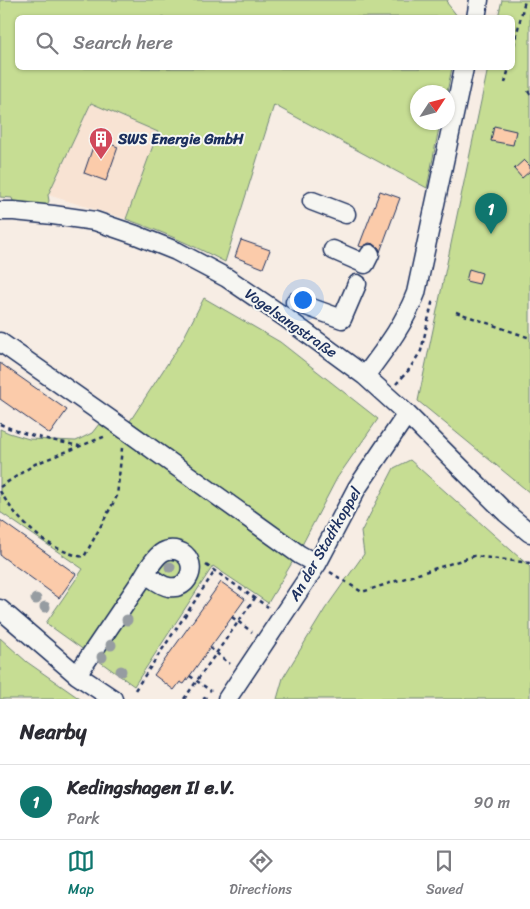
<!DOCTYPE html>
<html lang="en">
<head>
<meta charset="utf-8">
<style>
	:root { --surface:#fff; --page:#f2f2f3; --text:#2b2b33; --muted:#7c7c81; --line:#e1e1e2; --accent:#0f766e }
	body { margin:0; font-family:Sriracha,sans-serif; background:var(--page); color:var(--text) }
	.compass { position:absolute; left:410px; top:85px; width:45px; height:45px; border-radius:50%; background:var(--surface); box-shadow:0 1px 4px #0004; rotate:54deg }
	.you { position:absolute; left:302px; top:299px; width:18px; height:18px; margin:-12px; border:4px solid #fff; border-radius:50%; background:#1a73e8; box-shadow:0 0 0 8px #1a73e833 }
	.badge { display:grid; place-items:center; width:32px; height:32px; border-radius:50%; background:var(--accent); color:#fff; font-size:16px; font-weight:700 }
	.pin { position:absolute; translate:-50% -41px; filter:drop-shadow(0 1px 2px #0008) }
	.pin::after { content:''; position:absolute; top:26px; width:18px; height:15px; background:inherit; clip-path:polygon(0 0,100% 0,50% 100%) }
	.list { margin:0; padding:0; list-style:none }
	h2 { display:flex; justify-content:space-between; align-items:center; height:65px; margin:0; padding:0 20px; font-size:21px }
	h2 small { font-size:16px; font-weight:400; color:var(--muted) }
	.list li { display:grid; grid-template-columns:32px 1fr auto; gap:15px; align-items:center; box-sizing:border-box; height:75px; padding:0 20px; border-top:1px solid var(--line) }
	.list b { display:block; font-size:19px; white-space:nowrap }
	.list p { margin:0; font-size:16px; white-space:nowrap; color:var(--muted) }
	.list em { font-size:16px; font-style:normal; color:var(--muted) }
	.icon { flex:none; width:28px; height:28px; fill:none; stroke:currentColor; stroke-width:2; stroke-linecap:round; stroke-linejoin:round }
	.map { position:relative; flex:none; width:530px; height:699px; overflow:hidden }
	.search { position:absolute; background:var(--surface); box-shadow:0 1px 4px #0004; left:15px; right:15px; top:15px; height:55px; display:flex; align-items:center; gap:12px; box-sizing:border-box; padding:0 18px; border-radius:8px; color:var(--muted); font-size:19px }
	.sheet { height:140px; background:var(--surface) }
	nav { display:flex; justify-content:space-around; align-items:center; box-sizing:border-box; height:70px; border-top:1px solid var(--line); background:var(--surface); font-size:14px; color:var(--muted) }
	nav a { display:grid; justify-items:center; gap:2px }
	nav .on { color:var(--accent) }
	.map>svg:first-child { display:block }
	.built { fill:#f8e3d3 }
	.green { fill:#c6dd93; stroke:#708678 }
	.building { fill:#fbcbaa; stroke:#1b2f5e }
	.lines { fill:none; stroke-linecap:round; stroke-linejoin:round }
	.minor-casing { stroke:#1b2f5e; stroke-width:21 }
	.path { stroke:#1b2f5e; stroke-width:2.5; stroke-dasharray:4 4; stroke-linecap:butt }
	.minor { stroke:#f6f6f2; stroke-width:18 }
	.tree { fill:#969ca1 }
	.labels { text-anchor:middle; stroke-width:4; stroke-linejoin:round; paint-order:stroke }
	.poi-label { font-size:15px; font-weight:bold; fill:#1b2f5e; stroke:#f6f6f2; text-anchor:start }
	.street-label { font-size:15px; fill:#1b2f5e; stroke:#f6f6f2 }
</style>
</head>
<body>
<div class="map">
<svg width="530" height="699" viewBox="0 0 530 699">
	<rect width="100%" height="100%" fill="#f7ede4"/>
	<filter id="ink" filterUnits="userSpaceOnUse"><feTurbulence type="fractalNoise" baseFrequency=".02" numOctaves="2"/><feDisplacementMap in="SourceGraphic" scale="10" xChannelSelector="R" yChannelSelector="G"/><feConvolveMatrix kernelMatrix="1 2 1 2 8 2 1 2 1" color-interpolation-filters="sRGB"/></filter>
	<g filter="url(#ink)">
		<!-- built -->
		<path class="built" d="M91 103 158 132 126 219 48 195Z"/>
		<!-- green -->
		<path class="green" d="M0 0H448L447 3 458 17 18 18V68H452L447 92H418V122L440 123 427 188 274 105 225 262C193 245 160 231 126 219L158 132 91 103 48 195 49 201 47 205 14 204 12 198 0 197Z
			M502 0H530V493L418 401 488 68H512V18L498 17Z
			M204 298 280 342 378 419 337 478 302 545 130 421 181 343Z
			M103 419 296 556 268 603 213 566 134 686 46 623 83 569 0 512V429L9 433 29 439 76 441 92 433Z
			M410 460 530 567V699H277L283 678 325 609 364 554 361 532 394 468Z
			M0 638 27 662 80 699H0Z"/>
		<!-- building -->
		<path class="building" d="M494 126 516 131 513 145 491 141Z
			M96 138 118 147 106 181 84 173Z
			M524 160 530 166V171L522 178 514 169Z
			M380 191 400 198 380 252 379 248 374 244 369 243 362 247 359 246Z
			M241 240 270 250 263 268 235 257Z
			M469 269 482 273 479 284 466 281Z
			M0 363 67 410 50 434 0 399Z
			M0 520 76 574 59 598 0 555Z
			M221 582 245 599 184 684 180 682 174 690 154 675Z"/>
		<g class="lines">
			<!-- minor casing -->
			<g class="minor-casing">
				<path id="minor" d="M476 18 479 0
					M312 201 346 214
					M0 211H14L53 215 95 221 136 235 176 251 227 278 286 318 365 376 407 414 506 513 530 533
					M333 250 365 264 370 254
					M295 302 342 319 357 284
					M0 342 124 429 300 555 317 564
					M365 376C385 349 404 325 416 293L464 68
					M0 609 77 675 113 699
					M77 675C98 644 119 613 140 582 145 574 154 557 163 552 172 547 185 551 189 560 195 573 185 590 169 587 161 586 152 578 146 574
					M227 699 317 564 357 488 407 414"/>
			</g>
			<!-- path -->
			<path class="path" d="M512 53 525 0
				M505 83 509 68
				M528 91 530 94
				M456 312 530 338
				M396 384 408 371 421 351 433 299
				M0 424C25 436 53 440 79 446
				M0 487 35 464 106 436
				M0 491C18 522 48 551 84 557L117 496 122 448
				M206 565 268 607
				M330 572 362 592 474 556 530 563
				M232 617 252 632
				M210 648 230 664
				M190 676 211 691
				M135 690 215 571
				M184 699 255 598
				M203 699 207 697"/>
			<!-- minor -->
			<use href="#minor" class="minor"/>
		</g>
		<!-- trees -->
		<g class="tree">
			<circle cx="170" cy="567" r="5.5"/>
			<circle cx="36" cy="599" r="5.5"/>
			<circle cx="45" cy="607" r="5.5"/>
			<circle cx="127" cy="620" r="5.5"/>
			<circle cx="111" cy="645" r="5.5"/>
			<circle cx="102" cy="657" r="5.5"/>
			<circle cx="121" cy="671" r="5.5"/>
		</g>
	</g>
	<!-- icons -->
	<defs>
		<g id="building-pin" transform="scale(1.25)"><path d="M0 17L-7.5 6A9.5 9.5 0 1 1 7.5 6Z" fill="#d1495b" stroke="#f6f6f2"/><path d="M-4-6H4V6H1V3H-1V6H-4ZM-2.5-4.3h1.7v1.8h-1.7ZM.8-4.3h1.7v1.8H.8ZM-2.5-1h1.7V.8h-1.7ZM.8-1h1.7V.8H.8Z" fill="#fff"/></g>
	</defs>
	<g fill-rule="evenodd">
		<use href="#building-pin" x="101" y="139"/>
	</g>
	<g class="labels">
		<!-- poi labels -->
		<g class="poi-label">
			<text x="118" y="144">SWS Energie GmbH</text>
		</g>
		<!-- street labels -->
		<g class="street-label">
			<text transform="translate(291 323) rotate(35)" y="5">Vogelsangstraße</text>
			<text transform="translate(325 544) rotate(-60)" y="5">An der Stadtkoppel</text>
		</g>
	</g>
</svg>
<svg class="compass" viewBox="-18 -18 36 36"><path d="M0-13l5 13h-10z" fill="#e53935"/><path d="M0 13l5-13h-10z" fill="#7c7c81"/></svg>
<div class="you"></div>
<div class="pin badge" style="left:491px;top:234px">1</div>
<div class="search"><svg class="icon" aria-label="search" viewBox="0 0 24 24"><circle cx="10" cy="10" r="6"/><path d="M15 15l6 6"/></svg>Search here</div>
</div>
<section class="sheet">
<h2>Nearby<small></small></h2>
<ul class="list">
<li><span class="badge">1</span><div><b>Kedingshagen II e.V.</b><p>Park</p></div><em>90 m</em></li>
</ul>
</section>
<nav>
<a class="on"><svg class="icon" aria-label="map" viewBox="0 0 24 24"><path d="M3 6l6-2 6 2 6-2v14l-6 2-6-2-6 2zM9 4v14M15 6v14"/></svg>Map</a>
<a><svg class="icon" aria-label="directions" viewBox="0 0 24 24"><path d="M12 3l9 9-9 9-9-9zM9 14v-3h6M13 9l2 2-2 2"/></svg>Directions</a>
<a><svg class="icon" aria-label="saved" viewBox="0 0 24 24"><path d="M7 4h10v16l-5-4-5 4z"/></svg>Saved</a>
</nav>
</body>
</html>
